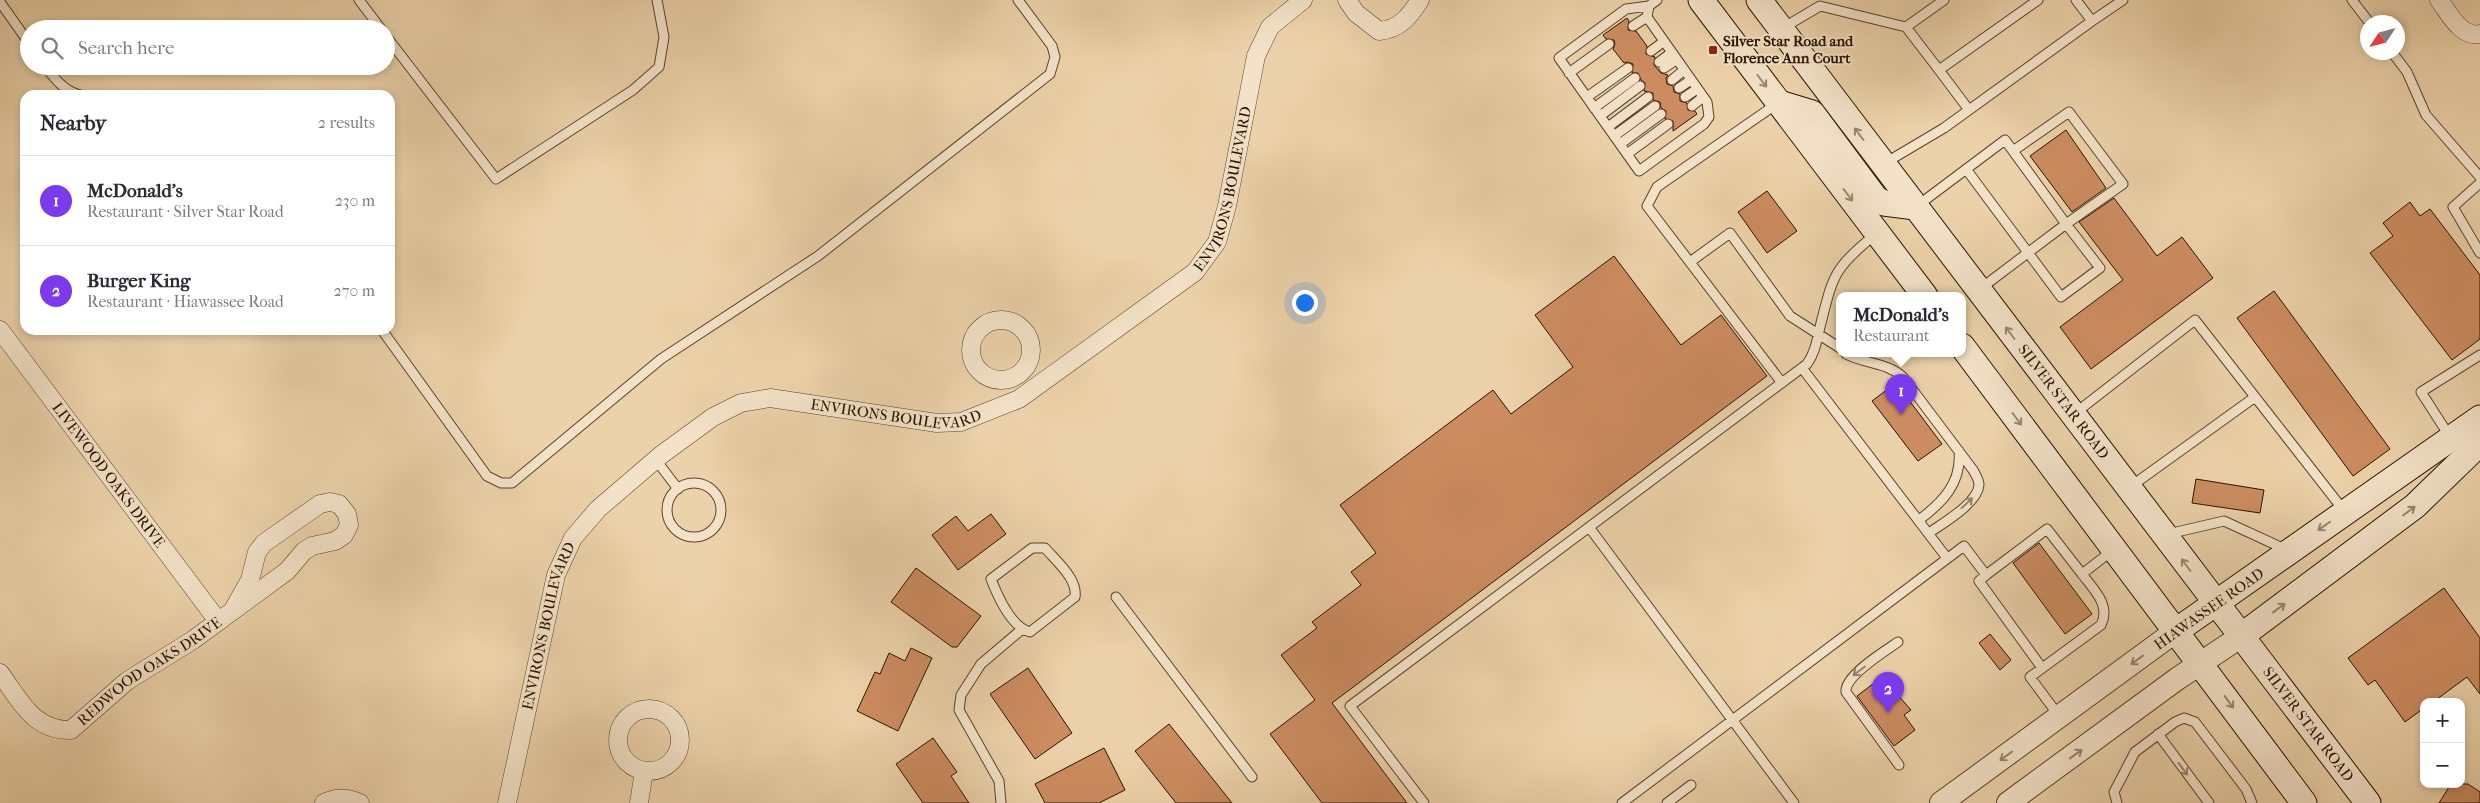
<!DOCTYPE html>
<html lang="en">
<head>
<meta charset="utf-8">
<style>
	:root { --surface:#fff; --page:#f7f7f7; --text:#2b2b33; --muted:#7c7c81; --line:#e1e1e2; --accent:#7c3aed }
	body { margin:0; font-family:"IM FELL French Canon",serif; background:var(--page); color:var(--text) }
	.controls { position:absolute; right:15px; bottom:15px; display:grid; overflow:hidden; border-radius:10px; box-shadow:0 2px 8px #0003 }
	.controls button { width:45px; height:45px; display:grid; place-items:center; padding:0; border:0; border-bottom:1px solid var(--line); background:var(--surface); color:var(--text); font:25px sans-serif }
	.compass { position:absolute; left:2360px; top:15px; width:45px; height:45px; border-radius:50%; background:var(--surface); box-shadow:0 2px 8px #0003; rotate:234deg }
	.you { position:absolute; left:1304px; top:302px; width:18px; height:18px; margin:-12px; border:4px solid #fff; border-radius:50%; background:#1a73e8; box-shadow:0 0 0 8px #1a73e833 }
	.badge { display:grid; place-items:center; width:32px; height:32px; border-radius:50%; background:var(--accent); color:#fff; font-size:16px; font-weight:700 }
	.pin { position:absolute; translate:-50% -41px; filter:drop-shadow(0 1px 2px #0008) }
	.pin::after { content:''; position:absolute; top:26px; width:18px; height:15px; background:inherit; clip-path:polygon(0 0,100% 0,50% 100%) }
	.popup { position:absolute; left:1836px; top:292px; width:130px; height:65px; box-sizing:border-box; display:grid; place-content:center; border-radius:10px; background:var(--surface); filter:drop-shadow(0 1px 4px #0005); font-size:16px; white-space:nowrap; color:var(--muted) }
	.popup b { font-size:19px; color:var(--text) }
	.popup::after { content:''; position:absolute; left:50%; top:100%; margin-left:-10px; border:10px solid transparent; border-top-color:var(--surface) }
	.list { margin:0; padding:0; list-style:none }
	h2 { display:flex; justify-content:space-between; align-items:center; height:65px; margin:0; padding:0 20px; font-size:21px }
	h2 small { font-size:16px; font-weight:400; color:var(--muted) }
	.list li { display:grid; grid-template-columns:32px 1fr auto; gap:15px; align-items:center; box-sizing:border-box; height:90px; padding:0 20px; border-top:1px solid var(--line) }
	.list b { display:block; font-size:19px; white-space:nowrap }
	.list p { margin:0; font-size:16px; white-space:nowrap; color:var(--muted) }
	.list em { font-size:16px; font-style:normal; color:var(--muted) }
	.icon { flex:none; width:28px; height:28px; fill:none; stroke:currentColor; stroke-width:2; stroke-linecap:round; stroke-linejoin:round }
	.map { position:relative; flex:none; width:2480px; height:803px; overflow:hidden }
	.search { position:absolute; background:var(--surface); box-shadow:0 2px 8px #0003; left:20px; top:20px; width:375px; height:55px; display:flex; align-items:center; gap:12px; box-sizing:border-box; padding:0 18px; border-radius:28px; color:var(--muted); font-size:19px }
	.panel { position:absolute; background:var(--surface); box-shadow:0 2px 8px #0003; left:20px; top:90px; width:375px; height:245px; border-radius:15px }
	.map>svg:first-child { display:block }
	.building { fill:#cc8c60; stroke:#281300 }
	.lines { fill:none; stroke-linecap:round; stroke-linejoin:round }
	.service-casing { stroke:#59432a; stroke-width:11 }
	.minor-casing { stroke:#59432a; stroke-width:19 }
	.tertiary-casing { stroke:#59432a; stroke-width:24 }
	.secondary-casing { stroke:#281300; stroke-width:27 }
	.service { stroke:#f3e2c8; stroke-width:9 }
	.minor { stroke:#f3e2c8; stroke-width:18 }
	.tertiary { stroke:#f3e2c8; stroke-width:22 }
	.secondary { stroke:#f3e2c8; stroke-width:25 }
	.oneway { stroke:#98856e }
	.poi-dot { fill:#8f2418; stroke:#f3e2c8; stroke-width:2 }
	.labels { text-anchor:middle; stroke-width:4; stroke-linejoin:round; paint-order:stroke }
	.poi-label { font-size:15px; font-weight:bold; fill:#281300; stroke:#f3e2c8; text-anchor:start }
	.street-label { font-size:15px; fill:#281300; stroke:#f3e2c8 }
</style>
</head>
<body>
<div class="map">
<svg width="2480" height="803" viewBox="0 0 2480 803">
	<rect width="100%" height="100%" fill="#ecd2aa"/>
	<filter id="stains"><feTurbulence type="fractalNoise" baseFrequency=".004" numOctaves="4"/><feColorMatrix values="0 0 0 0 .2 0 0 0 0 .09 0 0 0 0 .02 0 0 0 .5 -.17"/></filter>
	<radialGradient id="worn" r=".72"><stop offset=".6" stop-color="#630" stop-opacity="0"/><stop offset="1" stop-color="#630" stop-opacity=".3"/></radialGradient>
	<!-- building -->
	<path class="building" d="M1627 18 1629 21 1628 30 1636 31 1647 46 1646 54 1655 57 1654 65 1661 73 1668 75 1666 78 1667 84 1673 86 1674 92 1680 94V101L1687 103 1688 110 1695 111 1697 114 1673 131V121L1665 119 1666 111 1661 108 1660 102 1653 100V93L1644 91 1645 83 1641 80 1638 73H1632L1633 64 1628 62 1624 63 1613 49 1615 44 1614 40 1606 39 1603 35Z
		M2066 130 2106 188 2072 212 2030 156Z
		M1767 191 1797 231 1767 253 1738 212Z
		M2114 198 2157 256 2182 237 2213 278 2091 369 2060 327 2123 280 2079 222Z
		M2410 202 2420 216 2430 209 2480 275V339L2452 360 2370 253 2393 236 2383 223Z
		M1614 256 1681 345 1721 315 1767 376 1332 703 1407 803H1322L1270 734 1315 700 1281 655 1317 628 1312 622 1361 585 1351 572 1376 553 1340 505 1493 390 1511 414 1573 367 1535 315Z
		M2274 291 2390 449 2353 476 2237 318Z
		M1896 383 1942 444 1918 461 1872 401Z
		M2196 479 2264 490 2260 513 2192 503Z
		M991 514 1006 534 958 570 932 535 956 516 968 531Z
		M2039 543 2092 614 2065 634 2013 563Z
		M916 568 981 616 957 647H952L891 602Z
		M2444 588 2480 638V694L2467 677 2433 702H2424V708L2405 722 2375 680 2368 685 2348 658Z
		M1990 634 2011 660 2000 670 1979 643Z
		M911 648 932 658 898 731 857 711 875 672 880 674 889 653 905 661Z
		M1028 668 1072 733 1035 759 990 694Z
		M1882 677 1911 710 1904 715 1915 730 1894 746 1857 696Z
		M1169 724 1232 803H1176L1135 751Z
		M933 738 957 772 951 776 969 803H923L896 764Z
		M1104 748 1125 790 1099 803H1045L1035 784Z
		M2451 784H2468L2480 792V803H2439Z"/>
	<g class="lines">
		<!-- service casing -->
		<g class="service-casing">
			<path id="service" d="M359 0 381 29
				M2352 0 2369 22
				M0 2 29 43
				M1649 6 1626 9 1559 58 1639 171 1704 124 1709 117 1707 102 1647 17 1649 6 1657 0
				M2092 21 2123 0
				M1633 26 1647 17
				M1906 27 1939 70 2038 0
				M1781 29 1820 6 1906 27 1944 0
				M386 36 496 179 633 90 659 67 664 37 657 0
				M1651 51 1663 42
				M2392 52 2407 72 2426 115 2480 177
				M1659 62 1671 53
				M45 66C54 78 65 92 80 95
				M1664 68 1676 60
				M1939 70 1969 110
				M1569 73 1609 44
				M1672 80 1684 70
				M1679 88 1691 80
				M1587 97 1628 68
				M1685 97 1697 89
				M1778 103 1657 187 1647 206 1782 383
				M1692 106 1703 97
				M1594 108 1635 78
				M1600 116 1640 86
				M1608 127 1648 97
				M1614 136 1655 106
				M1620 144 1661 114
				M1627 154 1668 124
				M1885 163 1944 128 2092 21 2076 0
				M1966 169 2061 297 2100 268 2066 224 2123 184 2069 112 2013 151
				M2480 183 2453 207 2480 253
				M1917 206 2005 140 2066 224 1980 289
				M1690 262 1730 233 1790 316 1840 348
				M382 330 487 476 501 483H512L661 359 818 256 1050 74 1055 57 1052 46 1018 0
				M1846 354C1865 364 1886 362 1903 377L1973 470C1975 474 1979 479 1979 485 1978 503 1943 523 1929 533
				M1802 368 1947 558
				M2074 414 2195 320 2345 512
				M2450 437 2421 392 2480 355
				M656 460 678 489
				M667 510a27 27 0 1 1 54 0a27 27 0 1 1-54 0Z
				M2130 487 2255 397
				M1919 520C1942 503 1962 483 1959 451
				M1589 527 1794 803
				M2168 534 2224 521 2287 550
				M1032 548H1045C1056 561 1078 579 1075 597L1030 632C1011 627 998 597 991 579Z
				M1986 575 1979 581 2042 668
				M1116 597 1252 777
				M1898 642C1885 651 1844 676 1846 692L1899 765
				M2059 716 2030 677 2101 625C2111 605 2094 590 2082 574L2113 550
				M2158 734 2209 803
				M1001 803 999 781 959 710 961 695 981 664 1021 630
				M1424 803 1350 706 1807 364C1815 353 1817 340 1820 327 1833 276 1833 268 1876 234
				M1622 803 1964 546 1986 575 2047 529 2082 574
				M1667 803 1691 785
				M2117 803 2114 792 2135 752 2175 722 2184 718 2195 722 2246 789 2252 803"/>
		</g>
		<!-- minor casing -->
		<g class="minor-casing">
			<g id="minor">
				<path d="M1347 0 1356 13 1379 31C1400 29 1409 17 1420 0"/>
				<path d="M2439 0C2449 13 2461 38 2480 34"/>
				<circle cx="1001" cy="350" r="30"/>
				<path id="s1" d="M0 330 218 621"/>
				<path id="s2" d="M0 673C20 700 33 731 71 730L127 681 193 640 287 571 304 551 312 546 335 541 344 535 349 525 347 514 339 504 330 502 320 504 264 543 257 552 250 580 233 610"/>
				<circle cx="649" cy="740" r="31"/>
				<path d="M324 803C337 797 346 797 360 803"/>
				<path id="s3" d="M507 803 556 575 573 538 598 509 661 455 713 417 741 403 770 398 937 423 961 422 1019 399 1195 272 1217 242 1227 206 1256 56 1270 27 1303 0"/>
				<path d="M639 803 644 771"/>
			</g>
		</g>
		<!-- tertiary casing -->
		<g class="tertiary-casing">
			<path id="tertiary" d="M1941 803 2176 631
				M2008 803 2177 679 2240 637"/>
		</g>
		<!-- secondary casing -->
		<g class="secondary-casing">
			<g id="secondary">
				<path d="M1701 0 1925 296"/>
				<path id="s4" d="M1759 0 2368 803"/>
				<path d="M1779 103 1812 113 1876 199 1884 203 1915 207"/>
				<path d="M1962 346 2304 803"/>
				<path d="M2176 631 2480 418"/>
				<path d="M2240 637 2415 506 2480 443"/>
			</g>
		</g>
		<!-- service -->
		<use href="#service" class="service"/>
		<!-- minor -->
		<use href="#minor" class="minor"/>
		<!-- tertiary -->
		<use href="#tertiary" class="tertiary"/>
		<!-- secondary -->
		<use href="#secondary" class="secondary"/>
	</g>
	<!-- one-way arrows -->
	<defs><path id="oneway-shaft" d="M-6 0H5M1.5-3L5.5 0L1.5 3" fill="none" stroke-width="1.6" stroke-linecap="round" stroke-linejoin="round" transform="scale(1.25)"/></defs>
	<g class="oneway">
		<use href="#oneway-shaft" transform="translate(1762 81) rotate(53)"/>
		<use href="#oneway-shaft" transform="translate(1859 134) rotate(-127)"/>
		<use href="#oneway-shaft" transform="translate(1848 195) rotate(53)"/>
		<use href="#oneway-shaft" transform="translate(2010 333) rotate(-127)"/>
		<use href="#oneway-shaft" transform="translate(2017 419) rotate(53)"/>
		<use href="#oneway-shaft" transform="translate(1967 503) rotate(-43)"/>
		<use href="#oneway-shaft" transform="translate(2409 511) rotate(-37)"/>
		<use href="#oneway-shaft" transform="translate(2324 526) rotate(145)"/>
		<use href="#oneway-shaft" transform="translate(2186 565) rotate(-127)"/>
		<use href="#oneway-shaft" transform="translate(2279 608) rotate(-36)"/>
		<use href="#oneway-shaft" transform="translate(2137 660) rotate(144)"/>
		<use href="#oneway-shaft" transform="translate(1859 671) rotate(143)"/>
		<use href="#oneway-shaft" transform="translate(2229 702) rotate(54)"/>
		<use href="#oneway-shaft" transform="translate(2076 754) rotate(-36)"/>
		<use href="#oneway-shaft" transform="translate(2006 756) rotate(144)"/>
		<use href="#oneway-shaft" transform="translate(2183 769) rotate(54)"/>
	</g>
	<!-- markers -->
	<rect class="poi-dot" x="1708" y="45" width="10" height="10" rx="2.5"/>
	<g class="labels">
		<!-- poi labels -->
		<g class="poi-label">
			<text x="1723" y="46">Silver Star Road and<tspan x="1723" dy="17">Florence Ann Court</tspan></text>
		</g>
		<!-- street labels -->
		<g class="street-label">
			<text dy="5" stroke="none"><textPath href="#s3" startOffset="1082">ENVIRONS BOULEVARD</textPath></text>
			<text dy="5" stroke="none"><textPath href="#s4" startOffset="504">SILVER STAR ROAD</textPath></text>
			<text dy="5" stroke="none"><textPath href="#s3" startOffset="648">ENVIRONS BOULEVARD</textPath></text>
			<text dy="5" stroke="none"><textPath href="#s1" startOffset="181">LIVEWOOD OAKS DRIVE</textPath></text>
			<text transform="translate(2209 609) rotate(-35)" y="5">HIAWASSEE ROAD</text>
			<text dy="5" stroke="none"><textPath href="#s3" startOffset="182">ENVIRONS BOULEVARD</textPath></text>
			<text dy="5" stroke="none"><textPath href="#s2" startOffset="194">REDWOOD OAKS DRIVE</textPath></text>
			<text dy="5" stroke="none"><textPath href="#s4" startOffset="909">SILVER STAR ROAD</textPath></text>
		</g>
	</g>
	<rect width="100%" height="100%" filter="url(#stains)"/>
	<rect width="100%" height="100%" fill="url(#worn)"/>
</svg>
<div class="controls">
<button>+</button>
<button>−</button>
</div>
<svg class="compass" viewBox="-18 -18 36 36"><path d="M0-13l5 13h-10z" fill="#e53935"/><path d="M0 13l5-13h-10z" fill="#7c7c81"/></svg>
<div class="you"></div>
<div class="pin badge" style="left:1901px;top:415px">1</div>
<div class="popup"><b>McDonald's</b>Restaurant</div>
<div class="pin badge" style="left:1888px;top:713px">2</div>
<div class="search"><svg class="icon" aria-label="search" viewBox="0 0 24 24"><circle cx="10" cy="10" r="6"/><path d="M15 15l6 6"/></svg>Search here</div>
<section class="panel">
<h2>Nearby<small>2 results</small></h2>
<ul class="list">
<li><span class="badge">1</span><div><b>McDonald's</b><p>Restaurant · Silver Star Road</p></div><em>230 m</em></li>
<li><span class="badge">2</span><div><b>Burger King</b><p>Restaurant · Hiawassee Road</p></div><em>270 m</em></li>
</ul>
</section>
</div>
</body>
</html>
